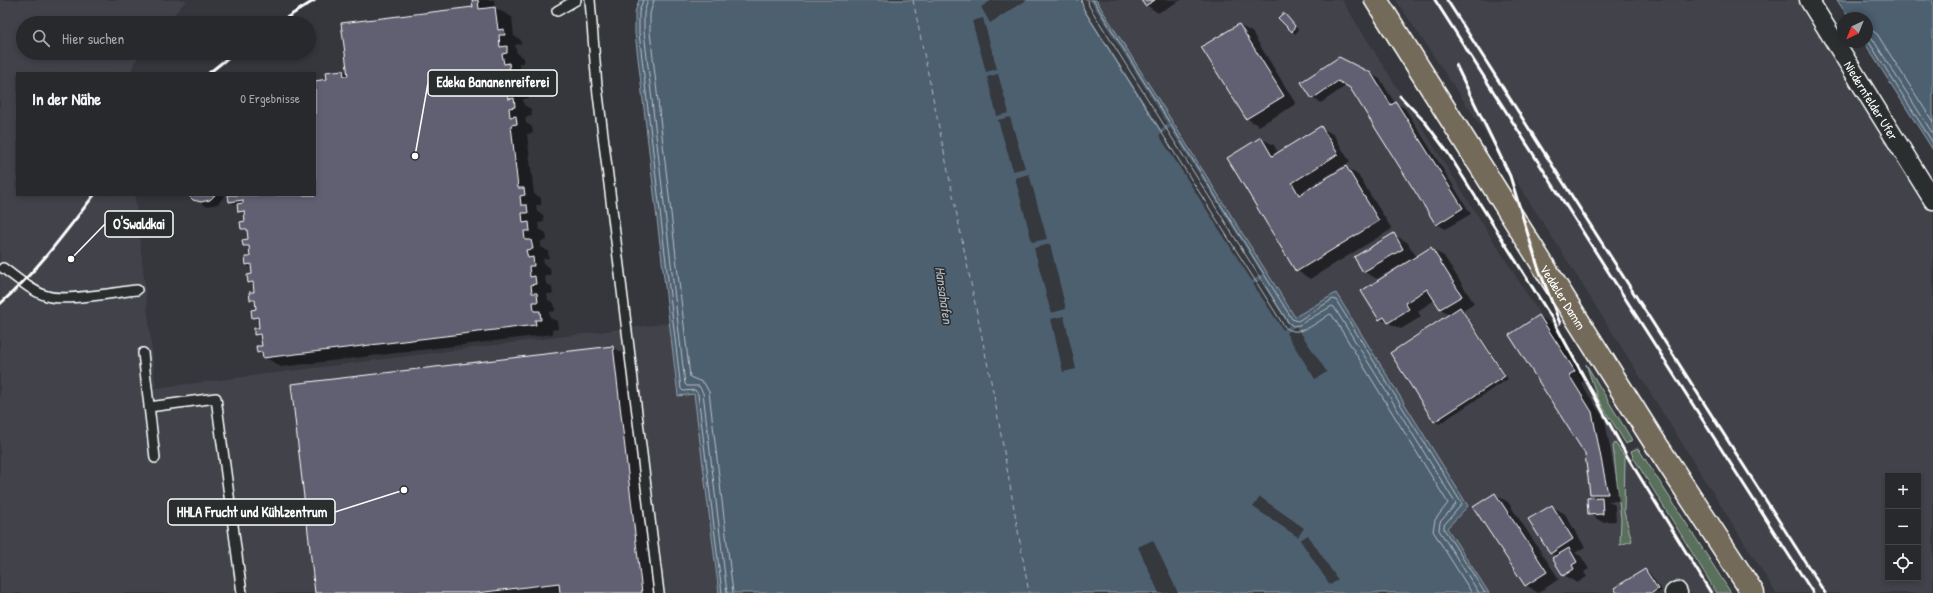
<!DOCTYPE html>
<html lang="de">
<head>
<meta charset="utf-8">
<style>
	:root { --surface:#28292d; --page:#343539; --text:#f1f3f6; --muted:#a5a6aa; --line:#444549 }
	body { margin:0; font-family:"Patrick Hand",sans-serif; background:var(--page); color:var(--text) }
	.controls { position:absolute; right:12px; bottom:12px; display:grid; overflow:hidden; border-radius:0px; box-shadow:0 2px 6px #0003 }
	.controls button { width:36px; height:36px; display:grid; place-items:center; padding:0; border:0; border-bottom:1px solid var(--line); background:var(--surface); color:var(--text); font:20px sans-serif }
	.compass { position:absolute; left:1837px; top:12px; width:36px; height:36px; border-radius:50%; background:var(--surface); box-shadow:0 2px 6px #0003; rotate:223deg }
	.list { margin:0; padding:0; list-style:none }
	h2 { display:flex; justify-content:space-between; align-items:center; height:52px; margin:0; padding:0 16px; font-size:17px }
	h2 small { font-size:13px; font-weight:400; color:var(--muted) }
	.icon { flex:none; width:22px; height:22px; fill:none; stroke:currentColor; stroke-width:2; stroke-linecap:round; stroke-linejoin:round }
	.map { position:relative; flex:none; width:1933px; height:593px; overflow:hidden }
	.search { position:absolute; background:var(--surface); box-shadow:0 2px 6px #0003; left:16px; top:16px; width:300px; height:44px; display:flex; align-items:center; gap:10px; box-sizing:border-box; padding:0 14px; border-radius:22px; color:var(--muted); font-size:15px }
	.panel { position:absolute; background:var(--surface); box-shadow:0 2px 6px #0003; left:16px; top:72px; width:300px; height:124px; border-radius:0px }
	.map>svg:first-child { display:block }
	.built { fill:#42434c; fill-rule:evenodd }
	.green { fill:#586f5c; stroke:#acb7ae }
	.water { fill:#4e6070; stroke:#95a0a9 }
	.pier { fill:#35373c }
	.shadow { fill:#0007 }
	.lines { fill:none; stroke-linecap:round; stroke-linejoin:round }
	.shore { stroke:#b8bfc6; stroke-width:1 }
	.ferry { stroke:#afb7bf; stroke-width:1; stroke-dasharray:5 4; stroke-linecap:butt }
	.building { fill:#616072; stroke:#fff }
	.service-casing { stroke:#fff; stroke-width:12 }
	.minor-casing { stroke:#fff; stroke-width:21 }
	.primary-casing { stroke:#fff; stroke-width:25 }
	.service { stroke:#2a2d2e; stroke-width:9 }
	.minor { stroke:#2a2d2e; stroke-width:18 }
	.primary { stroke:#736b5a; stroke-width:22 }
	.rail { stroke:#fff; stroke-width:3 }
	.labels { text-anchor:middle; stroke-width:3; stroke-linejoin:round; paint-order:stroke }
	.street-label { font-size:13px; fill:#fff; stroke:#2a2d2e }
	.water-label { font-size:14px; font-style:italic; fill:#afb7bf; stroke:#2a2d2e }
	.leader { fill:none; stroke:#fff; stroke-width:1.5 }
	.callout-dot { fill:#fff; stroke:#2a2d2e; stroke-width:1.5 }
	.callout { fill:#2a2d2e; stroke:#fff; stroke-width:1.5 }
	.callout-label { font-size:14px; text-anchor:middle; font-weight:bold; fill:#fff }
</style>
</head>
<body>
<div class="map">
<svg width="1933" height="593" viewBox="0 0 1933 593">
	<rect width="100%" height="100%" fill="#35373c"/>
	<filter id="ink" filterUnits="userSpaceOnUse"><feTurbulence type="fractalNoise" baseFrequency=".025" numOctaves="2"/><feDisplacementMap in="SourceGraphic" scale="8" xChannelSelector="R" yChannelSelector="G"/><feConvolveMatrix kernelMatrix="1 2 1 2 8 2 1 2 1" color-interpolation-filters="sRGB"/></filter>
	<g filter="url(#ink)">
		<!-- built -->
		<path class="built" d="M0 0H187L166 23H23V53H142L134 63 131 73H17V195H135L156 388 669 323 677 396 694 394 719 593H0Z
			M1096 0H1342L1715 593H1489L1447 527 1336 293 1296 317Z
			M1396 0H1815L1933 188V593H1776L1563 254 1486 134ZM1888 476H1918V578H1888Z"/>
		<!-- green -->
		<path class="green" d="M1586 364 1632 440 1626 444 1598 399Z
			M1615 443 1625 457 1624 512 1632 541 1620 545 1621 519 1613 446Z
			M1638 448 1731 593H1717L1633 457 1631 451Z"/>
		<!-- water -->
		<path class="water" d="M639 0H1096L1295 317 1336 293 1468 506 1447 528 1489 593H719L694 394 678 396 635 33V12Z
			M1837 0H1933V150L1864 42H1867V18H1849Z"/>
		<!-- pier -->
		<path class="pier" d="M992 0H1027L990 23 981 7Z
			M1079 0H1090L1168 124 1161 129Z
			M983 18 997 69 986 72 972 21Z
			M998 74 1009 113 997 116 987 77Z
			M1010 117 1025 168 1013 171 998 120Z
			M1170 128 1262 274 1252 281 1159 135Z
			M1029 174 1047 239 1032 242 1015 178Z
			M1050 244 1066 309 1051 313 1034 248Z
			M1260 280 1289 326 1283 330 1253 284Z
			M1064 316 1076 369 1063 372 1051 319Z
			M1296 326 1327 372 1315 379 1286 333Z
			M1260 497 1304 528 1298 537 1253 507Z
			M1308 535 1338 580 1330 585 1300 540Z
			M1153 540 1178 593H1159L1138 547Z"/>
		<!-- shadow -->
		<path class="shadow" d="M473 0H494L495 8 512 17 514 36 521 40V44L515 45 517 53 523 57 524 63H519L520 70 526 74 527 81 521 82 522 88 528 92 529 98 523 99 524 105 531 109 532 116 525 117 526 123 532 127 533 133 527 134 534 194 541 198V205H536L537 212 543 215 544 222 538 223 539 229 546 233 547 240 541 241V247L548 251 549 258 543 259 544 264 550 268 551 275 545 276 546 283 552 287 553 294H547L548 300 554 303 555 311 549 312 550 318 557 321 558 329 552 330 553 334 281 367 257 352 263 346 262 338 255 334 260 328 259 321 253 317 257 310 256 303 251 300 255 293 254 286 248 282 253 275 252 268 246 265 251 258 250 249 244 246 249 240 248 232 242 229 246 222V215L239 211 238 206 230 201 229 195H315V82L328 80 343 71 348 74 474 8Z
			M1142 0H1181L1158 13 1146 5Z
			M1284 15 1298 29 1296 34 1292 31Z
			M1239 25 1252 32 1296 104 1259 126 1246 118Z
			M1371 74 1380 79 1395 103 1405 108 1471 214 1445 229 1437 224 1351 88 1347 85 1321 103 1312 98 1302 82Z
			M1321 127 1334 135 1350 162 1304 190 1305 192 1346 167 1358 175 1392 229 1310 279 1297 271 1261 138 1274 145 1278 153Z
			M190 195H225L218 204 206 206Z
			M1394 235 1407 242 1416 256 1377 279 1364 272 1355 258Z
			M1431 249 1444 256 1474 303 1463 310 1508 379 1439 424 1435 421 1391 354 1451 315 1440 309 1435 300 1418 311 1421 317 1401 329 1380 319Z
			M1539 316 1552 324 1587 378 1581 383 1605 420 1620 501H1608L1615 505 1616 521 1602 522 1589 514 1598 498 1591 494 1586 454Z
			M613 347 626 355 654 593H316Z
			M1495 494 1508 502 1559 579 1538 593 1526 585Z
			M1552 506 1565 514 1585 547 1575 553 1581 556 1589 569 1584 572 1587 577 1577 583 1564 575 1556 556 1550 553Z
			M1645 570 1649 572 1662 591 1659 593H1618Z"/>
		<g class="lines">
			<!-- shore -->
			<path class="shore" d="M643 0 639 12V33L681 389 683 391 695 390 698 394 722 593
				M648 0 644 13V32L685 384 687 386H699L703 393 727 593
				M654 0 650 14V32L690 377 704 383 709 392 733 593
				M1081 0 1084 10 1284 326C1298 340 1317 322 1330 314L1332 315 1448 503 1435 520 1433 531 1472 593
				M1088 0 1089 6 1288 322 1293 326 1299 325 1332 306 1334 307 1456 504 1440 522 1439 530 1479 593
				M1093 0 1292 319 1298 321 1333 299 1336 300 1462 504 1444 525V529L1485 593
				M1867 27 1877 34 1933 122
				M1867 34 1872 38 1933 134
				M1867 39 1933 143"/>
			<!-- ferry -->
			<path class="ferry" d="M913 0 995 401 1029 593"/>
		</g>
		<!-- building -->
		<path class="building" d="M472 0H478L479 9 495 7 498 30 504 29 505 35H499L500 47 507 46V53L502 54 504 64 509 63 510 72H504L505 81H512L513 89 507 90 508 99 514 98 515 107 509 108 510 117 516 116 517 124 511 125 518 188H524L525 195 520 196 521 205H527L528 213H522L523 223 529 222 530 231H524L525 240H531L533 249 526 250 528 258 533 257 534 266H529L530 277 535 276 536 284 531 285 532 293H537L538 302H533L534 311H540L541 320H535L536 325 263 358 262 352 257 353 256 346H262L260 334 254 335V328H259L258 317 252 318 251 310 256 309 255 300H250L249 292H254L253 282 248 283 247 275 252 274 251 264 246 265 245 257H250L249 246H243L242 240 248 239 247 229H241L240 222 245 221 244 211 238 212 237 204 243 203V200L229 202 228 195H315V81L327 79 326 72 343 70 344 76H348L341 23 473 7Z
			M1141 0H1155L1145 6Z
			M1282 14H1285L1295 26 1292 32 1278 18Z
			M1239 24 1284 96 1246 119 1201 47Z
			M1339 57 1371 73 1391 105 1396 102 1463 208 1436 225 1350 88 1338 81 1312 99 1301 82Z
			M1321 126 1338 154 1292 183 1299 195 1346 166 1379 221 1296 272 1227 158 1261 137 1272 156Z
			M188 195H215L210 200 201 202 193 200Z
			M1394 233 1403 249 1363 272 1354 257Z
			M1431 247 1462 296 1440 309 1427 289 1405 303 1409 309 1388 323 1384 317 1379 320 1361 291Z
			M1460 307 1505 376 1434 422 1390 353Z
			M1539 315 1575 371 1569 375 1592 412 1608 494H1590L1585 454 1509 335Z
			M613 346 642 593H560L559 583 477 593H315L291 384Z
			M1495 493 1547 572 1525 586 1473 507Z
			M1602 497 1603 514 1588 515 1587 498Z
			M1552 505 1573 539 1550 554 1528 519Z
			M1569 548 1577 562 1572 565 1574 569 1563 576 1552 558Z
			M1645 569 1658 589 1652 593H1617L1614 588Z"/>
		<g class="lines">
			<!-- service casing -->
			<g class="service-casing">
				<path id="service" d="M590 0 597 86 659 593
					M557 11 576 0
					M3 268C17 278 31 291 47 296 64 302 117 292 137 290
					M143 353 155 458
					M149 407 216 398 242 593"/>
			</g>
			<!-- minor casing -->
			<g class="minor-casing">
				<g id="minor">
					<path id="s1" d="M1809 0 1933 200"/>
					<path d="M1674 593 1677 591 1678 593"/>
				</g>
			</g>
			<!-- primary casing -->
			<g class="primary-casing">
				<g id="primary">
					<path id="s2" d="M1376 0 1650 435 1753 593"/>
				</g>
			</g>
			<!-- service -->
			<use href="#service" class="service"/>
			<!-- minor -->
			<use href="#minor" class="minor"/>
			<!-- primary -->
			<use href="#primary" class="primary"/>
			<!-- rail -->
			<path class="rail" d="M1435 0 1813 593
				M1447 0 1825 593
				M278 23 315 0
				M1456 65 1510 176 1538 267 1560 323
				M209 73 234 53
				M1400 96 1425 122 1448 153 1553 320 1627 456 1711 593
				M0 304C36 272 65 233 94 195"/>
		</g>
	</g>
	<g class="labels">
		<!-- street labels -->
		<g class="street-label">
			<text dy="5" stroke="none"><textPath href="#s1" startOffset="118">Niedernfelder Ufer</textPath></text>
			<text dy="5" stroke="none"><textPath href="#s2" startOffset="351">Veddeler Damm</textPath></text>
		</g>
		<!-- water labels -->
		<g class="water-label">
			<text transform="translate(944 295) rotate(82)" y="5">Hansahafen</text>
		</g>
	</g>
	<!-- callouts -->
	<path class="leader" d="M415 156L428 83M71 259L105 224M404 490L335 512"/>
	<g class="callout-dot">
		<circle cx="415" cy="156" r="4"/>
		<circle cx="71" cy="259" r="4"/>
		<circle cx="404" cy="490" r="4"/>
	</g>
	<g class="callout">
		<rect x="428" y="70" width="129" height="26" rx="4"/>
		<rect x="105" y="211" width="68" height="26" rx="4"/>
		<rect x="168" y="499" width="167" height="26" rx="4"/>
	</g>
	<g class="callout-label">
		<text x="493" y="87">Edeka Bananenreiferei</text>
		<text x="139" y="229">O'Swaldkai</text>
		<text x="252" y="517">HHLA Frucht und Kühlzentrum</text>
	</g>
</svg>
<div class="controls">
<button>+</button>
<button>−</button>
<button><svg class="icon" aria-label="locate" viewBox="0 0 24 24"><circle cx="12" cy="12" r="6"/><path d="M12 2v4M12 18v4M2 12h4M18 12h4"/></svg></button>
</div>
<svg class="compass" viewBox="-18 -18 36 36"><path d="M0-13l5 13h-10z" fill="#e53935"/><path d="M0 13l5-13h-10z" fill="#a5a6aa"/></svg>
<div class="search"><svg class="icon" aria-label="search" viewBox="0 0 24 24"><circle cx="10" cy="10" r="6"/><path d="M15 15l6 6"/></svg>Hier suchen</div>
<section class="panel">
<h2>In der Nähe<small>0 Ergebnisse</small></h2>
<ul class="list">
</ul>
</section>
</div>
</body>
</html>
